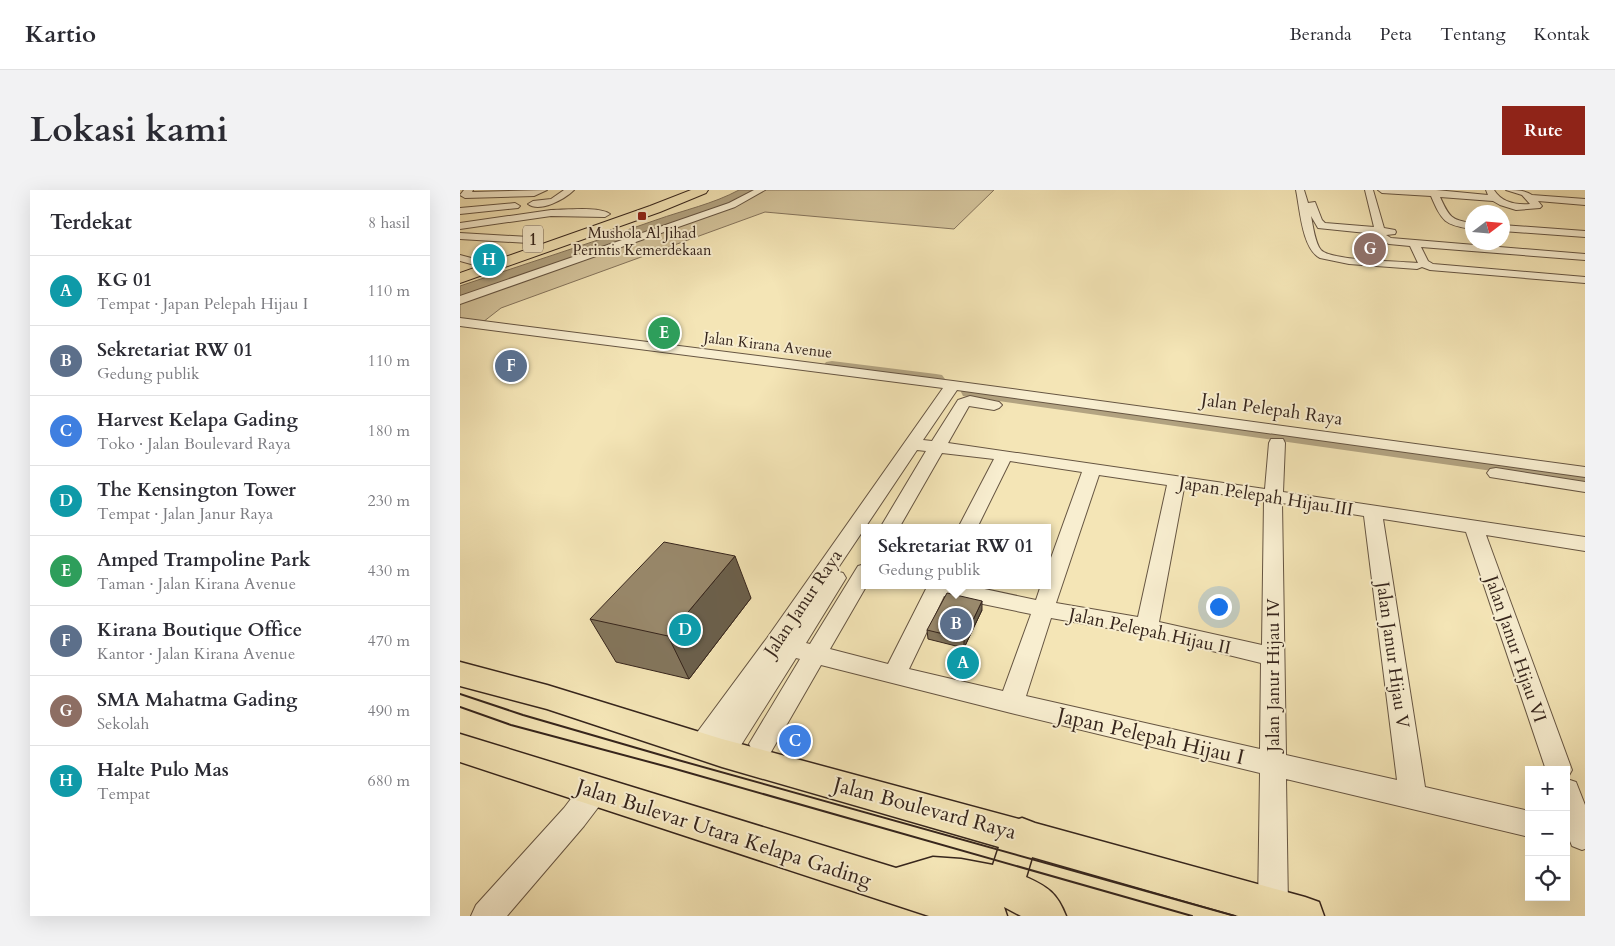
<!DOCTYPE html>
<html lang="id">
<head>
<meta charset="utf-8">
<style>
	:root { --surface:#fff; --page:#f2f2f3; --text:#2b2b33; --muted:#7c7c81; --line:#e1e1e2; --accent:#8f2418 }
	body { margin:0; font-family:Cardo,serif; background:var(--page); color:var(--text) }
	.controls { position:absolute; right:15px; bottom:15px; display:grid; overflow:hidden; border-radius:0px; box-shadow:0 5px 20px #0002 }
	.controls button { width:45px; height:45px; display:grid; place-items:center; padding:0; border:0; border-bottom:1px solid var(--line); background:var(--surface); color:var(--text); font:25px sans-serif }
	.compass { position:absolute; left:1005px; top:15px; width:45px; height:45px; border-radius:50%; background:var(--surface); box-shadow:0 5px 20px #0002; rotate:74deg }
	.you { position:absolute; left:758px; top:416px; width:18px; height:18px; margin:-12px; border:4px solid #fff; border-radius:50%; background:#1a73e8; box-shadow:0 0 0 8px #1a73e833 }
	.badge { display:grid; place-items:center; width:32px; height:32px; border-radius:50%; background:var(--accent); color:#fff; font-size:16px; font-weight:700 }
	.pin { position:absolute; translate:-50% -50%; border:2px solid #fff; box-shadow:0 1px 5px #0006 }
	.popup { position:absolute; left:401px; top:334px; width:190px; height:65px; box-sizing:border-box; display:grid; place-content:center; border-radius:0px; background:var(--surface); filter:drop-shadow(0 1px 4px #0005); font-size:16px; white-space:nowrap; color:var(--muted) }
	.popup b { font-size:19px; color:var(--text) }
	.popup::after { content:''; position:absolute; left:50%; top:100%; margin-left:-10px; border:10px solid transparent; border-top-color:var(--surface) }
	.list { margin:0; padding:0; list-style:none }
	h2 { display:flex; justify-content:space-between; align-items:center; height:65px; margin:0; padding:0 20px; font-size:21px }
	h2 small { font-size:16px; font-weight:400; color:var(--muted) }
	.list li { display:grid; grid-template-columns:32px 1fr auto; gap:15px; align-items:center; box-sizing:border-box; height:70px; padding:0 20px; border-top:1px solid var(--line) }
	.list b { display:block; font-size:19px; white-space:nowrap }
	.list p { margin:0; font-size:16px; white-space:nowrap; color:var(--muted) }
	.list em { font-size:16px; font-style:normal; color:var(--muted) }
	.icon { flex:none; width:28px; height:28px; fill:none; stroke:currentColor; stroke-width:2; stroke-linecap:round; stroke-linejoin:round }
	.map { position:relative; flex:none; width:1125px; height:726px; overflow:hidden; border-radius:0px }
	header { display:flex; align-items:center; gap:30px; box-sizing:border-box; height:70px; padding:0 25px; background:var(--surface); border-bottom:1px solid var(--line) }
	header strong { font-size:24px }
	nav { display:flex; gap:28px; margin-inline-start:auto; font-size:18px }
	.intro { display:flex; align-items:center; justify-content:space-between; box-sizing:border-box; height:120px; padding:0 30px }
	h1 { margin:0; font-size:35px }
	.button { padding:12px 22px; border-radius:0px; background:var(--accent); color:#fff; font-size:18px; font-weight:700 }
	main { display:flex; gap:30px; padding:0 30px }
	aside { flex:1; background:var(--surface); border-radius:0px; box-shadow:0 5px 20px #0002 }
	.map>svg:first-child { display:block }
	.green { fill:#d4c49c; stroke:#85745c }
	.water { fill:#b3a482; stroke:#817159 }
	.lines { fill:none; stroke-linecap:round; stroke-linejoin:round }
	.river { fill:#b3a482; fill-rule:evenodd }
	.minor-casing { stroke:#665542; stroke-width:2 }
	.major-casing { stroke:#36251c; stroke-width:3 }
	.highway-casing { stroke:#36251c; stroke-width:2 }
	.minor { fill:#f8eed0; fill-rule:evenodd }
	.major { fill:#f4e5b6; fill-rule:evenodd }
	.highway { fill:#f4e5b6; fill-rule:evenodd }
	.tram { stroke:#36251c; stroke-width:2 }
	.wall { fill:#84765d; stroke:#36251c }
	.shaded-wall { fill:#6b604c; stroke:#36251c }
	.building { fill:#99896c; stroke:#36251c }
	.poi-dot { fill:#8f2418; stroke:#f8eed0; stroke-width:2 }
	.labels { text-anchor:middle; stroke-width:4; stroke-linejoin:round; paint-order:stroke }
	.far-poi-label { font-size:15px; fill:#36251c; stroke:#f8eed0 }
	.far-street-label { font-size:15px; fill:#36251c; stroke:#f8eed0 }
	.shield { fill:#f8eed0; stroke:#706152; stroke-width:1 }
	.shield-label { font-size:16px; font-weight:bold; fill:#36251c }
	.street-label { font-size:18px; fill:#36251c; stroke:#f8eed0 }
	.near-street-label { font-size:21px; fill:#36251c; stroke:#f8eed0 }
</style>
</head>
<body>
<header>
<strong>Kartio</strong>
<nav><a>Beranda</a><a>Peta</a><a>Tentang</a><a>Kontak</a></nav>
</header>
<div class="intro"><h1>Lokasi kami</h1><a class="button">Rute</a></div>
<main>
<aside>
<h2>Terdekat<small>8 hasil</small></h2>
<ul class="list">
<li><span class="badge" style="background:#0f9aa8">A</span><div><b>KG 01</b><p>Tempat · Japan Pelepah Hijau I</p></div><em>110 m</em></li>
<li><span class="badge" style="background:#5c6f8a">B</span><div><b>Sekretariat RW 01</b><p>Gedung publik</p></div><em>110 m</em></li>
<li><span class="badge" style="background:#3f7fe0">C</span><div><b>Harvest Kelapa Gading</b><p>Toko · Jalan Boulevard Raya</p></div><em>180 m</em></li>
<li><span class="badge" style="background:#0f9aa8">D</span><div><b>The Kensington Tower</b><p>Tempat · Jalan Janur Raya</p></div><em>230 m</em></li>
<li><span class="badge" style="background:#2e9e5b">E</span><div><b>Amped Trampoline Park</b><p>Taman · Jalan Kirana Avenue</p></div><em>430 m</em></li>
<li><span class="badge" style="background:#5c6f8a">F</span><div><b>Kirana Boutique Office</b><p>Kantor · Jalan Kirana Avenue</p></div><em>470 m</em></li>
<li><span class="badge" style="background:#8d6e63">G</span><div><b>SMA Mahatma Gading</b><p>Sekolah</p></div><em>490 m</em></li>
<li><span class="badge" style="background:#0f9aa8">H</span><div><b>Halte Pulo Mas</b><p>Tempat</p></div><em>680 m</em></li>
</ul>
</aside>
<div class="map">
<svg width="1125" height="726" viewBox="0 0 1125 726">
	<rect width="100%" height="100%" fill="#f4e5b6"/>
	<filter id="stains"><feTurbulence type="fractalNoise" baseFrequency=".004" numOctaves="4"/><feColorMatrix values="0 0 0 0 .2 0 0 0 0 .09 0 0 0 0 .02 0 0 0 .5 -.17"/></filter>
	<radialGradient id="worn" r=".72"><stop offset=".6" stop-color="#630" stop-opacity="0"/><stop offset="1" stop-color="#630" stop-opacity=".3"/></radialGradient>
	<!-- green -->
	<path class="green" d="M295 0H534L494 39 305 22 41 118 23 132 0 129V110Z"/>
	<!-- water -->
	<path class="water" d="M279 0H295L265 16 0 109V96C65 74 131 53 196 30 224 20 253 14 279 0Z"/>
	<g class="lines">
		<!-- river -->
		<path class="river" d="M372 171 476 184 482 185 485 189 482 193 476 194 366 180 363 176 366 172Z
			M510 196 1125 280V294L503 206 501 202 503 198Z"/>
		<!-- minor casing -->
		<g class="minor-casing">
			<path id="minor" d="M4 0H13L12 2 87 0 74 6 5 8 0 5Z
				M104 0H114C105 9 80 23 68 14L73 11 91 9Z
				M294 0H305L275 17 0 114V106L269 13Z
				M836 0H844L848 13 855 12 862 30 865 33 914 37 905 0H913L924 38 935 40 936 42 935 44 926 45 931 48 1125 64V70L961 57 968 71 973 74 1125 87V93L970 80 962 77 957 79 889 74 860 68C842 59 840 19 836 0ZM851 26 858 38 916 44 918 50 929 54 950 56 958 73C941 71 871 71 861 60 855 53 853 36 851 26Z
				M918 0H976L1028 5 1026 0H1034C1042 13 1057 15 1070 14L1062 5 1046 0C1055 0 1065 0 1072 5L1125 9V15L1078 11 1082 16 1080 18 1056 20 1040 15 1033 11 980 7C989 26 990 30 1012 33V39C984 35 982 31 971 6L922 3Z
				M55 13 60 16 58 18 0 24V18Z
				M91 20C104 20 140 16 150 24L145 27 91 26 0 39V33Z
				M1042 35 1125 41V47L1042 41Z
				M0 43 69 47 74 50 69 53 0 49Z
				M0 65 15 69 17 71 11 74 0 71Z
				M0 128 493 191 1125 277V287L497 200 463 250 472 251 498 210 510 206 539 212 542 215 539 218 534 220 509 216 488 253 805 299 809 253 811 249H823L825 253 823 302 1125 347V361L1026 345 1112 580 1107 589 1116 592 1125 615V659L1122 660 1112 656 1108 646 1106 580H1086L1006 342 923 329 965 597 1069 621V647L826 589 828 717 825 726H801L798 717 800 583 551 523 361 475 311 562 302 565 293 562 289 554 340 469 336 468 271 571 262 574 253 571 250 564 242 567 233 564 229 556 233 548 307 448 483 198 0 136ZM457 260 466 261 420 338H439L482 263 534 269 498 338H517L550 271 622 282 587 379V395H581L576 410 506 395H468L428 474 370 459 407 395H405V374L398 376 350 454 346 453 386 388 383 383 376 381ZM639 285 707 295 678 427 596 413ZM724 298 804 311 802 455 699 432ZM822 313 904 326 937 590 826 565ZM484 406 571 424 543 501 449 479ZM591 428 687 445 801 473 800 559 566 506Z
				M1036 278 1125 292V302L1030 287 1027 283 1030 279Z
				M133 590 143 593 147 602 143 611 124 636 47 726H11L16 715 104 618 123 593Z"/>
		</g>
		<!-- major casing -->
		<g class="major-casing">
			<path id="major" d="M0 472 87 495 262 549 559 629 562 628 575 633 845 707 859 712 864 726H778L572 667 566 687C588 697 597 703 606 726H561L544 717 547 726H469L0 572V544L436 678 473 667 501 669 533 675 539 657 262 577 87 519 0 496Z"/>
		</g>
		<!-- highway casing -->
		<g class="highway-casing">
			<path id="highway" d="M231 0H248L246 3 200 22 0 93V83L190 16Z"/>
		</g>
		<!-- minor -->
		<use href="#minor" class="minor"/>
		<!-- major -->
		<use href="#major" class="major"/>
		<!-- highway -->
		<use href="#highway" class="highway"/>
		<!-- tram -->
		<path class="tram" d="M0 504 63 525 218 570 775 726
			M0 517 51 535 212 578 732 726"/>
	</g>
	<!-- wall -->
	<path class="wall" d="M291 408 229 489 156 472 130 429Z
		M522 420 504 458 468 449 467 440Z
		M511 468 507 480 495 477 494 472Z"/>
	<!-- shaded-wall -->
	<path class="shaded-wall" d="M275 366 291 408 229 489 208 446Z
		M522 411V420L504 458V449Z
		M511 464V468L507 480V475Z"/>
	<!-- building -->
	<path class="building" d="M204 352 275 366 208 446 130 429Z
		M487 403 522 411 504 449 467 440Z
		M499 461 511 464 507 475 494 472Z"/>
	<!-- markers -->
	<rect class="poi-dot" x="177" y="21" width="10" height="10" rx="2.5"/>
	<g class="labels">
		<!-- far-poi labels -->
		<g class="far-poi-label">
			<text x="182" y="48">Mushola Al Jihad<tspan x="182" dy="17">Perintis Kemerdekaan</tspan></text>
		</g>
		<!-- far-street labels -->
		<g class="far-street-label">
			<text transform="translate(308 155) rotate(7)" y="5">Jalan Kirana Avenue</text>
		</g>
		<!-- shield labels -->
		<rect class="shield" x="63" y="35.5" width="20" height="27" rx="4"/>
		<g class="shield-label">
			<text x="73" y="55">1</text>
		</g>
		<!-- street labels -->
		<g class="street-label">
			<text transform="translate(812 219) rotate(8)" y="6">Jalan Pelepah Raya</text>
			<text transform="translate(806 306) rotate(9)" y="6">Japan Pelepah Hijau III</text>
			<text transform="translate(343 413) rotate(-56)" y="6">Jalan Janur Raya</text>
			<text transform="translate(690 441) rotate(12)" y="6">Jalan Pelepah Hijau II</text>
			<text transform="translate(1056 459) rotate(71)" y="6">Jalan Janur Hijau VI</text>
			<text transform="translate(933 465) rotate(82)" y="6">Jalan Janur Hijau V</text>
			<text transform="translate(813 485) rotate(-90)" y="6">Jalan Janur Hijau IV</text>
		</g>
		<!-- near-street labels -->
		<g class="near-street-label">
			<text transform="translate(691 546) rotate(13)" y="7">Japan Pelepah Hijau I</text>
			<text transform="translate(465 618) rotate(15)" y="7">Jalan Boulevard Raya</text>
			<text transform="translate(264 643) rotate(18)" y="7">Jalan Bulevar Utara Kelapa Gading</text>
		</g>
	</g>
	<rect width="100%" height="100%" filter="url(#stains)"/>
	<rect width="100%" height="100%" fill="url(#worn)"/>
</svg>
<div class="controls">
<button>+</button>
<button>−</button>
<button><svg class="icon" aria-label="locate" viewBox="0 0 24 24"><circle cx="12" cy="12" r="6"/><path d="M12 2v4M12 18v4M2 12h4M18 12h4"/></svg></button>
</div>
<svg class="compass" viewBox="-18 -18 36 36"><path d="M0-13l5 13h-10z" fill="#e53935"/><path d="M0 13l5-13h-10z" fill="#7c7c81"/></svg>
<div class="you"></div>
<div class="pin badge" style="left:503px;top:473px;background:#0f9aa8">A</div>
<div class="pin badge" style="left:496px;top:434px;background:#5c6f8a">B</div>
<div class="popup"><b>Sekretariat RW 01</b>Gedung publik</div>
<div class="pin badge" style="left:335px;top:551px;background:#3f7fe0">C</div>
<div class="pin badge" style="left:225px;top:440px;background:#0f9aa8">D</div>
<div class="pin badge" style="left:204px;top:143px;background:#2e9e5b">E</div>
<div class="pin badge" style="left:51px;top:176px;background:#5c6f8a">F</div>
<div class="pin badge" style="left:910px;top:59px;background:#8d6e63">G</div>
<div class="pin badge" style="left:29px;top:70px;background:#0f9aa8">H</div>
</div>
</main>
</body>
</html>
